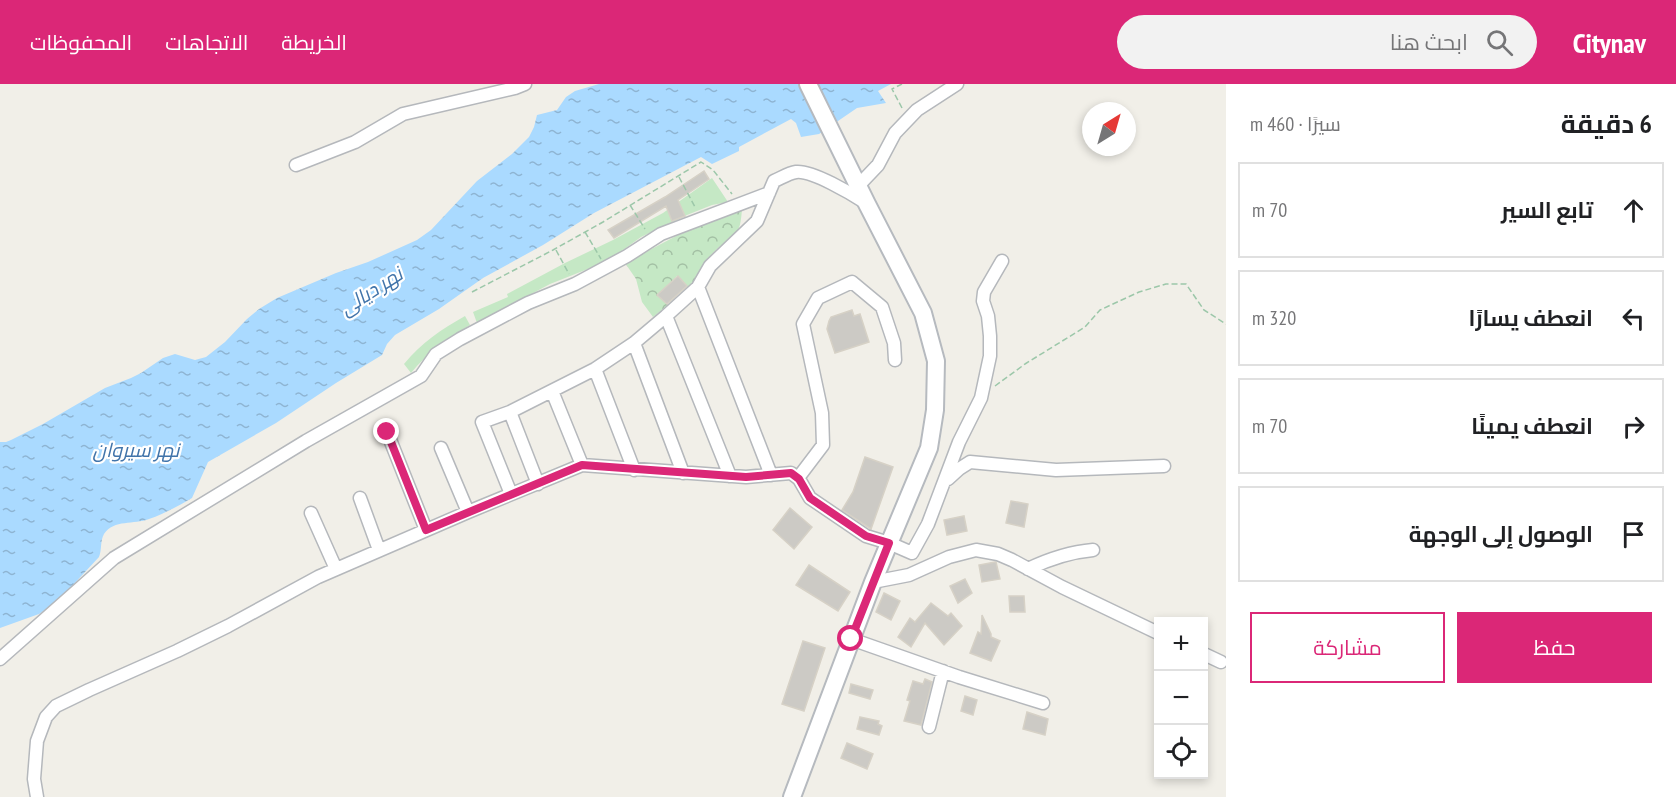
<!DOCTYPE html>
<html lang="ar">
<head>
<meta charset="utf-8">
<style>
	:root { --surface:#fff; --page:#f2f2f2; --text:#202124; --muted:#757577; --line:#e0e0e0; --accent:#db2777 }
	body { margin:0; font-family:"PT Sans Narrow",Cairo,sans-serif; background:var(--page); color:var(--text); direction:rtl }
	.controls { position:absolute; right:18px; bottom:18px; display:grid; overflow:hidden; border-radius:0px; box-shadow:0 3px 9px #0003 }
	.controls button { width:54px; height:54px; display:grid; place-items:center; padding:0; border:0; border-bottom:2px solid var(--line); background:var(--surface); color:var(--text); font:30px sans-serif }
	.compass { position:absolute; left:1082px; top:18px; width:54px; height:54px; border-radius:50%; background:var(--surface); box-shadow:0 3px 9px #0003; rotate:37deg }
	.stop { position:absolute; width:18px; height:18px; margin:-14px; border:4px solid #db2777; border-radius:50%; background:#fff }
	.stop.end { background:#db2777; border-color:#fff; box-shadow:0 2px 6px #0008 }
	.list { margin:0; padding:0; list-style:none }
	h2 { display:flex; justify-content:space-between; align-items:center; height:78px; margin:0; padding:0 24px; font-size:26px }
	h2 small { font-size:20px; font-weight:400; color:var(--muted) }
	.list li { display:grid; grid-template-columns:39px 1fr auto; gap:18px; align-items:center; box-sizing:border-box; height:96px; margin:0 12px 12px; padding:0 12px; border:2px solid var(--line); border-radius:0px }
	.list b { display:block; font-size:22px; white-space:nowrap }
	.list em { font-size:20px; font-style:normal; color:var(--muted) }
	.actions { display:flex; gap:12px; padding:18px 24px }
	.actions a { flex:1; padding:14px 0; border:2px solid var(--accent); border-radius:0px; text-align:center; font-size:21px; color:var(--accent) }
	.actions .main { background:var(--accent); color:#fff }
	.icon { flex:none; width:33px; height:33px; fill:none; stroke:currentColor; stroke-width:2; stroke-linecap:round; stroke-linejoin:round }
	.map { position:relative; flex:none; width:1226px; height:713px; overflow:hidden; direction:ltr }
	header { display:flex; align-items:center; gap:36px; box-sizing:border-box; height:84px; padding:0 30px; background:var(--accent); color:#fff }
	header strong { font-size:28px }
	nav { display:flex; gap:33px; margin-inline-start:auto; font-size:21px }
	.search { width:420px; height:54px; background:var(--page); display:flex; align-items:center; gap:15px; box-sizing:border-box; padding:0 21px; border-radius:33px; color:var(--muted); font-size:22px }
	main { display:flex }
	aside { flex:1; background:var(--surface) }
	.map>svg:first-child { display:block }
	.forest { fill:url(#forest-crowns) }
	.garden { fill:#c5e8c5 }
	.water { fill:url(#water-ripples) }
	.building { fill:#cccac5; stroke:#d6d1c6; stroke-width:1.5 }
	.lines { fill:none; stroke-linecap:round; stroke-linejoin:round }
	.street-casing { stroke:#b5b8bc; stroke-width:15 }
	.secondary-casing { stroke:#b6babf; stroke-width:20 }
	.path { stroke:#9cc7a9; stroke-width:1.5; stroke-dasharray:6 3; stroke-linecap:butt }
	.street { stroke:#fff; stroke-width:12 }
	.secondary { stroke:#fff; stroke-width:16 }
	.route { stroke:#db2777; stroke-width:8 }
	.labels { text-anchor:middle; stroke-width:4.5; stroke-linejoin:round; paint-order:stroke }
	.water-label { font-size:20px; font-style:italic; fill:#4174aa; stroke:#fff }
</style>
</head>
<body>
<header>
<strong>Citynav</strong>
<div class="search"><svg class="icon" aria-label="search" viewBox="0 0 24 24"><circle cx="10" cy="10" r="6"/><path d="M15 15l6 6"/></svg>ابحث هنا</div>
<nav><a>الخريطة</a><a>الاتجاهات</a><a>المحفوظات</a></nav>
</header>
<main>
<aside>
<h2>6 دقيقة<small>سيرًا · 460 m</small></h2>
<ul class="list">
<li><svg class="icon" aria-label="ahead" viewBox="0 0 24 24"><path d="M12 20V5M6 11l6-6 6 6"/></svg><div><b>تابع السير</b></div><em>70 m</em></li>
<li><svg class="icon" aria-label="left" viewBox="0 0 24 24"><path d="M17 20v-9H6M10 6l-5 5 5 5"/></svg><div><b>انعطف يسارًا</b></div><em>320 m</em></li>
<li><svg class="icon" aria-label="right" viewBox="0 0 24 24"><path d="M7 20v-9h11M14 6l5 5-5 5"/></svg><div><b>انعطف يمينًا</b></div><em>70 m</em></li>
<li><svg class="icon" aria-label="arrive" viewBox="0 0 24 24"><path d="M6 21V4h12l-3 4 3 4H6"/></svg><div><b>الوصول إلى الوجهة</b></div></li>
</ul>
<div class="actions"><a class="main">حفظ</a><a>مشاركة</a></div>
</aside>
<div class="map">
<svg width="1226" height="713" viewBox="0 0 1226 713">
	<defs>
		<pattern id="forest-crowns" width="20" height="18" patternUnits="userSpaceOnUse" patternTransform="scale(1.5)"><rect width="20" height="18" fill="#c5e8c5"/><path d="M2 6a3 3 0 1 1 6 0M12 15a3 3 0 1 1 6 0" fill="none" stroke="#a3c0a4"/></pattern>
		<pattern id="water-ripples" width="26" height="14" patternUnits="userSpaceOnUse" patternTransform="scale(1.5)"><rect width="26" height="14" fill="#aadaff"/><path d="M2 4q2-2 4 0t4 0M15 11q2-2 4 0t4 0" fill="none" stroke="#8eb4d2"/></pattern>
	</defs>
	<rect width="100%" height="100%" fill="#f1efe8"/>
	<!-- forest -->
	<path class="forest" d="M742 126C741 134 741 143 736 149 730 156 720 161 714 168 703 178 698 194 688 203L677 192 658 211 668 221 653 233 642 218 636 195 625 179 678 151Z"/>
	<!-- garden -->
	<path class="garden" d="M712 94 728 118 712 121 687 131 641 153 619 169 603 179 550 200 477 239 473 228 508 213 507 210 565 179 613 156 663 129Z
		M465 232 470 241C448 254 427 269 411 289L404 280C421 259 442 245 465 232Z"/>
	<!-- water -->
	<path class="water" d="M599 0H891L878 7 886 19 857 24 819 50 801 53 796 39 791 35 739 63V67L712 80 701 73 594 129 543 161 483 194 439 225 395 251 387 260 382 271 336 299 276 339 208 378 192 414C178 422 164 430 149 435 134 441 114 435 104 450 100 457 102 466 99 473L58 517 39 530 0 544V358H6L11 356 43 340 105 304 131 294 141 289 163 274 175 270 195 276 206 273 225 258 247 235 259 225 277 214 336 189 368 178 417 156 431 146 477 97 512 70 529 53 534 43 537 31 557 26 566 13 575 7Z"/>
	<!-- building -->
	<path class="building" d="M704 87 709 95 678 116 685 132 672 137 666 122 614 154 608 146 665 113Z
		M678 192 687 202 667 220 657 211Z
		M852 226 854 232 860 230 869 258 835 269 827 245 829 237 831 233Z
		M865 373 893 383 871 445 842 426 853 408Z
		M1011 417 1028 420 1024 443 1006 439Z
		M790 424 812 443 794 465 773 446Z
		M964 432 967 447 947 451 944 436Z
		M995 478H996L1000 495 982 498 979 481Z
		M809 481 850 508 838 527 796 501Z
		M965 495 972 509 958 519 950 502Z
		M884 509 900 517 891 536 876 528Z
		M1009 512H1024L1025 528H1010Z
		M931 519 948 532 951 529 962 542 944 561 925 539 911 563 898 553 910 534 915 538Z
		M982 531 991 550V553L1000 557 991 577 970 569 978 548 981 550Z
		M803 557 825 564 804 627 782 620Z
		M925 595 932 598 921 641 904 637 910 617 907 616 913 597 923 600Z
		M851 600 873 606 870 615 849 609Z
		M965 612 977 616 973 631 961 627Z
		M1027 628 1048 635 1045 651 1023 645Z
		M860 633 879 637 878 640 882 642 879 651 857 645Z
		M847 659 873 670 867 685 841 674Z"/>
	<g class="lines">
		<!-- street casing -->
		<g class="street-casing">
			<path id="street" d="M296 81 355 58 403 30 515 4 525 0
				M858 102 878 81 895 49 917 26 957 0
				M698 203 771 391
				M666 232 730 392
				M634 259 683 389
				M595 285 634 386
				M552 307 582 381
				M510 328 538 400
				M387 348 426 446
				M441 364 468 428
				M798 394 823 361 822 329 803 240 818 214 852 198 882 223 894 259 895 276
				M948 395 959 385 970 378 1056 386 1164 382
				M511 410 482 338 510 328 595 285 634 259 666 232 698 203 710 182 757 137 774 97C781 94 789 89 796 88 812 86 852 110 866 119
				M360 414 379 466
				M311 429 336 485
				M1028 485C1049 475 1070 468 1093 466
				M873 498 909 491 949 473 976 466 998 470 1012 476 1062 503 1158 549
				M851 555 959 593 1043 619
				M1204 570 1221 578
				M0 575 114 474 306 357 421 292 436 270 460 255 528 219 575 200 627 172 661 150 769 109
				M929 643 943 587
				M37 713 34 695 37 657 46 633 56 622 89 606 177 567 228 542 318 493 468 428 582 381 746 393 791 389 799 395 810 414 866 452 889 459 912 469 928 440 959 358 981 314 990 272V252L988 232 983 217 984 208 1002 177"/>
		</g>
		<!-- secondary casing -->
		<g class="secondary-casing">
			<path id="secondary" d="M792 713 873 498 929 364 935 326 936 277 923 229 867 120 808 0"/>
		</g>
		<!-- path -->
		<path class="path" d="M902 24 892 5 902 0
			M679 93 695 123
			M630 121 645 145
			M585 148 601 175
			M556 166 569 190
			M472 208 553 166 603 138 701 78 713 86 732 110
			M995 302 1025 280 1085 243 1100 226 1139 208 1166 200H1186L1204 226 1226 240"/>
		<!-- street -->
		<use href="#street" class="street"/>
		<!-- secondary -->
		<use href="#secondary" class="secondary"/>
	</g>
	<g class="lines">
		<!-- route -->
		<path class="route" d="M387 348 426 446 582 381 746 393 791 389 799 395 810 414 866 452 889 459 851 555"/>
	</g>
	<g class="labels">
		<!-- water labels -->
		<g class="water-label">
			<text transform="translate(371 207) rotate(-33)" y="7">نهر ديالى</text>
			<text x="136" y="373">نهر سیروان</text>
		</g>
	</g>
</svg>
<div class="controls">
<button>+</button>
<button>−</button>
<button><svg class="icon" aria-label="locate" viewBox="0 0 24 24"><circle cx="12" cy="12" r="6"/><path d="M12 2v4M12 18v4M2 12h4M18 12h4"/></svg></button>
</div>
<svg class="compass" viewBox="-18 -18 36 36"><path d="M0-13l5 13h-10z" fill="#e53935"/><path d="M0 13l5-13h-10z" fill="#757577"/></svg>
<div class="stop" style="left:851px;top:555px"></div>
<div class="stop end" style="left:387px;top:348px"></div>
</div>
</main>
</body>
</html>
